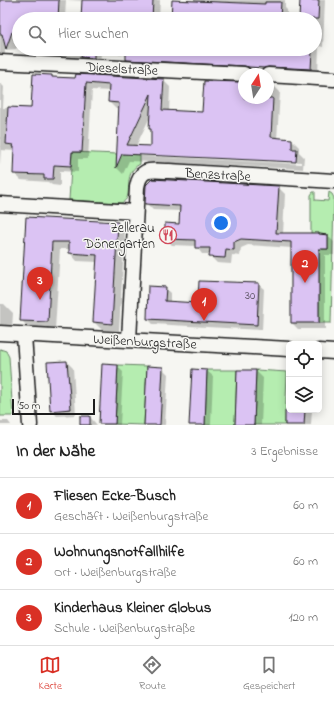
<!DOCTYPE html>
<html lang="de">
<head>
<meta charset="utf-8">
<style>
	:root { --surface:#fff; --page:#f6f6f6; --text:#222; --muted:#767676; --line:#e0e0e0; --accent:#d93025 }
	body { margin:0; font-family:"Indie Flower",sans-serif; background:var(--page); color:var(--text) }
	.controls { position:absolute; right:12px; bottom:12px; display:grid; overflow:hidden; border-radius:6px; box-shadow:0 2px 10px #0003 }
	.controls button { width:36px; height:36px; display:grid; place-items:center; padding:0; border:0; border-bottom:1px solid var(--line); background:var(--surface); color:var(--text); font:20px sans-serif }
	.compass { position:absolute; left:238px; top:68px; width:36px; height:36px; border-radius:50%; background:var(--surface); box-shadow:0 2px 10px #0003; rotate:12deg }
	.scale { position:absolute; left:12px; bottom:10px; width:83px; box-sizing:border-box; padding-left:4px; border:2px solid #1c1c1c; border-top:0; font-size:11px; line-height:14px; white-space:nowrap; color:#1c1c1c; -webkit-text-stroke:3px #f6f6f2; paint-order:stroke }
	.you { position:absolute; left:221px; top:223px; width:14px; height:14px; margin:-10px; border:3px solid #fff; border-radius:50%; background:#1a73e8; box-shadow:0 0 0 6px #1a73e833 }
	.badge { display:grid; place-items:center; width:26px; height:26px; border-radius:50%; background:var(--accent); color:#fff; font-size:13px; font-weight:700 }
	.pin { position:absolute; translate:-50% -33px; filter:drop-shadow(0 1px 2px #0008) }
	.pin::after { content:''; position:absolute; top:21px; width:14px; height:12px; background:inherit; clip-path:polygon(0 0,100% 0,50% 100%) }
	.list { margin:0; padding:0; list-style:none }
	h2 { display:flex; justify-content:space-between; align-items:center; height:52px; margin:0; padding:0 16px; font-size:17px }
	h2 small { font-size:13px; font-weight:400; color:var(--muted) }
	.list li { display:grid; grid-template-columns:26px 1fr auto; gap:12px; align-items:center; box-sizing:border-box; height:56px; padding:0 16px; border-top:1px solid var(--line) }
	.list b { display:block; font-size:15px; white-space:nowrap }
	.list p { margin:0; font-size:13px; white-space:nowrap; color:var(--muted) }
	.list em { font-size:13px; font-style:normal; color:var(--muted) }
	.icon { flex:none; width:22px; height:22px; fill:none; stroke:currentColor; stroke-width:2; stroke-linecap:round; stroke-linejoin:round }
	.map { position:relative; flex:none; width:334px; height:425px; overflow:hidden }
	.search { position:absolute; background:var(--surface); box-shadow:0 2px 10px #0003; left:12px; right:12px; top:12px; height:44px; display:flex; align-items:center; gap:10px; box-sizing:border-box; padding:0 14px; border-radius:22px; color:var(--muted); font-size:15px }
	.sheet { height:220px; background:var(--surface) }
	nav { display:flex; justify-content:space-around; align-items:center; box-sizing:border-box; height:56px; border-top:1px solid var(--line); background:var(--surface); font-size:11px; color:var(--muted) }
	nav a { display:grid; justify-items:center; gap:2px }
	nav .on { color:var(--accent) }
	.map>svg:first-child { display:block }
	.green { fill:#b5edb0; stroke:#688466 }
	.shadow { fill:#0003; fill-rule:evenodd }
	.building { fill:#dbc3f3; stroke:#1c1c1c; fill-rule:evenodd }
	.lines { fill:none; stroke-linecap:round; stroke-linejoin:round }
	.minor-casing { stroke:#1c1c1c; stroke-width:17 }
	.minor { stroke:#f6f6f2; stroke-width:14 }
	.labels { text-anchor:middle; stroke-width:3; stroke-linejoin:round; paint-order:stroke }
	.number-label { font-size:12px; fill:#4c4652 }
	.street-label { font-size:14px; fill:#1c1c1c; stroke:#f6f6f2 }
	.poi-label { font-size:14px; fill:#1c1c1c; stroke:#f6f6f2; text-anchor:end }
</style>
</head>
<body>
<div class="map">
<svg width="334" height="425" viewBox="0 0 334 425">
	<rect width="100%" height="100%" fill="#f6f6f2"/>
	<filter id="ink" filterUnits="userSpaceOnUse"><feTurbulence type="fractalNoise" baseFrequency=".025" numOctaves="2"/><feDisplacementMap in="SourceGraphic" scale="8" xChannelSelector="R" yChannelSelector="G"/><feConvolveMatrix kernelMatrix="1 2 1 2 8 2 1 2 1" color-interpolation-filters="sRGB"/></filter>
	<g filter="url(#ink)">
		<!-- green -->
		<path class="green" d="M72 152 140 155V164C120 174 136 198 121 203L69 200Z
			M313 192H315V200L328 201 329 192 332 194 334 198 331 323H319V249H328V235L311 233V195Z
			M0 349 6 351 9 357 13 416H0Z
			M118 365 147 366 144 425 115 424Z
			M207 370H237L235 425H205Z
			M256 370 287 372 285 425H254Z"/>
		<!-- shadow -->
		<path class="shadow" d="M0 0H160L159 19H82L83 1 66 0 65 18 76 19H19V44L16 49 5 50V54H0Z
			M173 0H285V8L287 10V19H172Z
			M301 0H325L323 47 319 46 318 76 253 74 252 72 134 66 127 59V54L101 53 100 65 41 58 34 51V49H270V51L298 52 299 49H315V19H300Z
			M51 76 53 78 163 80 170 87 169 112 203 113 244 83V98H268V84L273 85 280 92 277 139 292 140 299 147V152L304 157 303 169 129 161 123 174 117 168 119 109H116L109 102 110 91 92 90 88 159H78V172L60 171V186L52 185 48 182 21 180 14 173 15 151 1 150 0 166V83L4 87 3 108 32 109ZM151 115 152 147 136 146ZM123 153 301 162V164L123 155Z
			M278 187 285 194 283 234H319L321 236H328L334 242V255H325V329H298L292 323V248L248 245 241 248 240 256 232 255 231 264 217 263 211 257V254H202L196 246 172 245 166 239 180 225 181 211 153 210 146 203Z
			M27 218 117 223 125 231 119 331 102 330 94 322 98 262 77 261 70 253V249H60L55 330 29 328 21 320Z
			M258 284 264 289 262 330 153 324 148 319 165 288 170 293V303L199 304Z
			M0 304H4L13 313 12 329 0 328Z
			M67 362 73 368 76 415 57 416 51 410Z
			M117 366 123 372 120 425H102L100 423Z
			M162 368 168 374 165 425H145Z
			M207 371 213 376 211 425H190Z
			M256 371 263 378 261 425H236Z
			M288 373 289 410H312L311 425H286Z
			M90 417 97 425H81Z
			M0 421H8L11 425H0Z"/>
		<!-- building -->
		<path class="building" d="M0 0H59L58 19H19V33L12 32 6 49 2 34H0Z
			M82 0H153L152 19H81Z
			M172 0 265 4V2H281L280 19H171Z
			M300 0H319L318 19H299Z
			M82 49H94V58L81 57Z
			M126 49H259L312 52 311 69 269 67 264 68 249 67 244 66 126 60Z
			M33 74 52 75V77L75 78 76 74 164 79 162 110 202 112 204 81 244 82V98H273L271 137 292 139V149H297L296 162 122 154 116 168 119 103 108 102 109 85 86 83 82 152H72L71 166 54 165 53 179H44V175L13 174 14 147H12L13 145 6 144 8 107 31 108ZM151 94 149 129H151V146L127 145Z
			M152 179 279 186 276 233H319V234L328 235V249H319V323H291V242L241 239 234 242V250L226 249 225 258 209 257 210 248H195V240L165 239V223L179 224 180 206 145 204 146 185Z
			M26 217 118 222 112 324 93 322 97 255 69 253V242H52L48 322 20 321Z
			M199 281 259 283 257 325 147 319 148 286 166 287 165 301 198 303Z
			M67 361 71 409 50 411 47 362Z
			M102 364 118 365 115 424H99Z
			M147 366 163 367 160 425H144Z
			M192 369 207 370 205 425H189Z
			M237 370H256L254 425H235Z
			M285 410H305L304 425H285Z
			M80 416H90V425H80Z"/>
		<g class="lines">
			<!-- minor casing -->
			<g class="minor-casing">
				<path id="minor" d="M0 62 244 74
					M268 75 334 79
					M0 204 135 212
					M0 333 289 349
					M24 335 30 425
					M129 340 137 187C141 166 152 171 169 171L334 181
					M319 351 334 352"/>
			</g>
			<!-- minor -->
			<use href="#minor" class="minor"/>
		</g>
	</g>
	<!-- icons -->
	<defs>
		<g id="restaurant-ring" transform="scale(0.9)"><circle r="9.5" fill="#f6f6f2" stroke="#d1495b" stroke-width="1.5"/><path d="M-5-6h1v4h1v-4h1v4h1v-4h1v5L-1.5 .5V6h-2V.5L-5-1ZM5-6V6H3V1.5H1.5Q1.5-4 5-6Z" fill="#d1495b"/></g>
	</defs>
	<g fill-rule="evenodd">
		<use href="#restaurant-ring" x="168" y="235"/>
	</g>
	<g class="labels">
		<!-- number labels -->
		<g class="number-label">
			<text x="250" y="299">30</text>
		</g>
		<!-- street labels -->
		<g class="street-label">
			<text transform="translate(122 68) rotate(3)" y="5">Dieselstraße</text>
			<text transform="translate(218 174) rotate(3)" y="5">Benzstraße</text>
			<text transform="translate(145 341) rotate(3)" y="5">Weißenburgstraße</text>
		</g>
		<!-- poi labels -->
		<g class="poi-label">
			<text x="155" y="232">Zellerau<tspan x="155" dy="16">Dönergarten</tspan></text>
		</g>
	</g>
</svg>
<div class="controls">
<button><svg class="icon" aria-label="locate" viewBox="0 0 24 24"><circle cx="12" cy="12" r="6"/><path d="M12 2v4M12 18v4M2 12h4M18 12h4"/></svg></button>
<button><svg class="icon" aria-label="layers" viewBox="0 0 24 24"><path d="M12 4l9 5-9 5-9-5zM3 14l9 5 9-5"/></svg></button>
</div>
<svg class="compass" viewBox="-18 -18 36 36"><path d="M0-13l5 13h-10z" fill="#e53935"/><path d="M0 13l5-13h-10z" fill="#767676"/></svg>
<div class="scale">50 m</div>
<div class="you"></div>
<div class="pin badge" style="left:204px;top:321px">1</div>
<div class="pin badge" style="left:305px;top:283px">2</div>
<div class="pin badge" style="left:40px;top:300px">3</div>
<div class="search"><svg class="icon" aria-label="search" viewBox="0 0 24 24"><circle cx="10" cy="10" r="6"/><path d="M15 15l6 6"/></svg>Hier suchen</div>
</div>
<section class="sheet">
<h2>In der Nähe<small>3 Ergebnisse</small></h2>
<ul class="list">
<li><span class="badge">1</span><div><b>Fliesen Ecke-Busch</b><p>Geschäft · Weißenburgstraße</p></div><em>60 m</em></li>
<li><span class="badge">2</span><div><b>Wohnungsnotfallhilfe</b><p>Ort · Weißenburgstraße</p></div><em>60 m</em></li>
<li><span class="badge">3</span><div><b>Kinderhaus Kleiner Globus</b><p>Schule · Weißenburgstraße</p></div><em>120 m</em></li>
</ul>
</section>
<nav>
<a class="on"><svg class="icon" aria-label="map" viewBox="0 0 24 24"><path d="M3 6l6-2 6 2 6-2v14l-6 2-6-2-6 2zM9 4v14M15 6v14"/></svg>Karte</a>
<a><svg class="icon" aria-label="directions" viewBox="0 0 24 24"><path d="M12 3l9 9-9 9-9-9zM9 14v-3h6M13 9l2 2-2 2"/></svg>Route</a>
<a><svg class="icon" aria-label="saved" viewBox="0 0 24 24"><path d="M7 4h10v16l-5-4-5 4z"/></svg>Gespeichert</a>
</nav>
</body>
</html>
